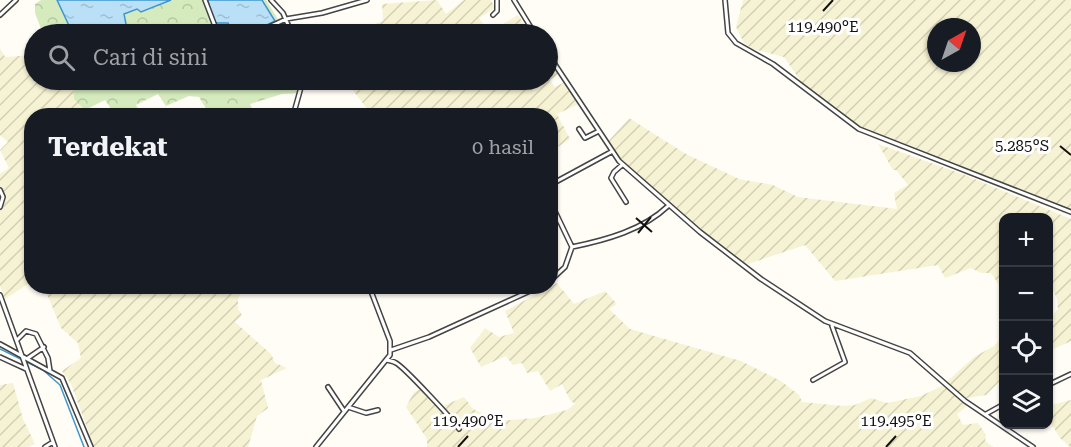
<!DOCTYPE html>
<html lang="id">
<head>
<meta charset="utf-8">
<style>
	:root { --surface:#171b24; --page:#242831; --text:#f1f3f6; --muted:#9ea1a6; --line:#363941 }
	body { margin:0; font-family:"Roboto Serif",serif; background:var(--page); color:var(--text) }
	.controls { position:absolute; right:18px; bottom:18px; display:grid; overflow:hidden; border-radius:12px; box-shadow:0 2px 4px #0004 }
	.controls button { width:54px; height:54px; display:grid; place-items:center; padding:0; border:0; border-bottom:2px solid var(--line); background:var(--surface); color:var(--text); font:30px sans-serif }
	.compass { position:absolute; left:927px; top:18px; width:54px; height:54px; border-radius:50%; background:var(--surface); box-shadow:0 2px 4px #0004; rotate:40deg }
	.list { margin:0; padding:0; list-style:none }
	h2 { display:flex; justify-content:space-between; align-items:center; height:78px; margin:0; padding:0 24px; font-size:26px }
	h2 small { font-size:20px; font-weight:400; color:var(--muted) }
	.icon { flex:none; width:33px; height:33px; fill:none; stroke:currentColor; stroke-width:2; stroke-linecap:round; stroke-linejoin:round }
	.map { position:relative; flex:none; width:1071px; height:447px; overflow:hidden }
	.search { position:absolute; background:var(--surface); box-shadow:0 2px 4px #0004; left:24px; top:24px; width:534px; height:66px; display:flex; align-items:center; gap:15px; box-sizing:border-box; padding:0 21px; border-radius:33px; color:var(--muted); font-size:22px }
	.panel { position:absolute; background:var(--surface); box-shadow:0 2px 4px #0004; left:24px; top:108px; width:534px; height:186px; border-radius:24px }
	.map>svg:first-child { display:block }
	.farmland { fill:url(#farmland-furrows); fill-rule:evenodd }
	.park { fill:url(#park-crowns) }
	.water { fill:url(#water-ripples); stroke:#3f96cf; stroke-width:1.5 }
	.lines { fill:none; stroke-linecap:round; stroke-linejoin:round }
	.stream { stroke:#3f96cf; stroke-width:1.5 }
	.street-casing { stroke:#444; stroke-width:6 }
	.street { stroke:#fff; stroke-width:3 }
	.ticks { fill:none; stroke:#111; stroke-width:2 }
	.ticks-label { font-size:15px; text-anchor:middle; fill:#111; stroke:#fff; stroke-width:6; stroke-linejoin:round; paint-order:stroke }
</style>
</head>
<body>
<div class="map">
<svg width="1071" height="447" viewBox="0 0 1071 447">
	<defs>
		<pattern id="farmland-furrows" width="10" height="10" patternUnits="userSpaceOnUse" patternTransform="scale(1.5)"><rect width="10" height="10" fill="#f6f3d4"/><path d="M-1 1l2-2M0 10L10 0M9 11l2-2" fill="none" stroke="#d2cfb5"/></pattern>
		<pattern id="park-crowns" width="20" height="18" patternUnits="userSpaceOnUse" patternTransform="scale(1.5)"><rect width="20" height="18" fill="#d5ebbd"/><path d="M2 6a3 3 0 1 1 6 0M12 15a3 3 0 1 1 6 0" fill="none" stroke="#b6c8a1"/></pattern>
		<pattern id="water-ripples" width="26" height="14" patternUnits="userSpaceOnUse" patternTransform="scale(1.5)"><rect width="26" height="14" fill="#b9e0f7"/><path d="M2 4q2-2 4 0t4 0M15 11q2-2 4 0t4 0" fill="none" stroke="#9ebfd3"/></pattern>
	</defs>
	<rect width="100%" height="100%" fill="#fffdf5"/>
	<!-- farmland -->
	<path class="farmland" d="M437 0 446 14 464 0H491L495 8 479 18 489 32 518 15 531 34H346L345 27H365L383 21 382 4Z
		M743 0H1071V216L962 170 897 148 830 110 804 86 784 57 753 49 744 43 736 27ZM936 27H972V63H936Z
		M0 48 5 57 34 55V80H64L73 87 74 98 82 105 89 115 32 116 31 282 5 299 0 286V201L3 199 0 192V174L9 168 0 150 8 142 0 135Z
		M549 62 559 74 550 80 555 87 565 82 579 104 557 114 570 139 553 150 551 147 550 116 372 115 348 84 377 80H548Z
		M629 118 686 154 739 179 773 185 798 197 897 209 894 193 908 185 896 170H893L878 144 965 175 1071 219V341L1049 351V319L1058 309 1057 299 1049 280 1048 218H1004L1003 284 999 285 991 273H981L971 268 945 278 938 265 835 281 805 245 745 265 637 176 607 143Z
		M557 283 574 304 605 291 617 304 609 309 630 329 741 361 781 381 799 395 802 402 843 406 855 405 871 398 887 403 921 396 942 386 974 357 994 346 1003 336V378L986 395 961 399 967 406 957 414 963 425 978 423 986 435 985 441 993 447H427V439L406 407 414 392 423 388 438 408 464 397 473 409 499 421 535 418 567 410 575 404 570 400 562 384 550 391 538 371 527 373 522 363 513 365 506 356 481 367 470 348 485 328 499 337 514 333 505 311Z
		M44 287H243L238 300V309L242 315 235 322 271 354 275 363 287 368 261 380 268 408 257 416 248 447H94L71 384 62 371 81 358 78 343 61 328Z
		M13 383 23 419 35 444 28 447H0V385Z
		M1071 400V447H1070L1060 438 1049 420 1048 406Z"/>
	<!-- park -->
	<path class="park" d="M41 0H266L287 34H43L35 13V4Z
		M89 80H304L302 93 282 94 250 104 255 116 210 115 199 97 189 96 166 106 158 94 136 105 141 115H115L105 100 85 110 74 99 73 87 87 86Z"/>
	<!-- water -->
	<path class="water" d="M57 0H171L141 12 137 9 124 14 128 34H73Z
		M208 0H262L275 21 248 34H234L228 23H216L211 17Z"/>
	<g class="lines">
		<!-- stream -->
		<path class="stream" d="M0 349 43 370 60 385 84 447"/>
		<!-- street casing -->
		<g class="street-casing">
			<path id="street" d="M205 0 218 34
				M271 0 283 13 292 34
				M514 0 535 34
				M725 0 728 33 736 43 773 64 859 129 1071 212
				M0 15 16 0
				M493 15 497 11V0
				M254 34 286 19 322 13 367 0
				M548 54 619 161 700 232 761 279 825 321 910 353 965 401 1033 447
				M293 116 303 80
				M579 129 585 138 599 131
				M622 165 614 172 611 178 626 202
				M550 185 611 152
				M0 190 3 197 0 207
				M550 201 572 247 565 267 550 281
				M572 247C606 240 643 230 668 206
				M409 286 410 288
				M0 295 55 447
				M17 340 26 331 36 334 48 358 50 371
				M0 344 62 378 91 447
				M391 350 429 337 541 286
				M0 357 26 369
				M28 358 44 347
				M387 360C390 361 393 361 396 363 404 367 456 423 459 429
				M813 380 845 362 832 326
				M1048 385 1071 374
				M328 387 344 411
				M348 407 366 413 378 410
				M986 414 1004 404
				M45 447 53 442
				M316 447 390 355V341L369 286"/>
		</g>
		<!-- street -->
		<use href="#street" class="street"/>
	</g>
	<!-- ticks -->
	<path class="ticks" d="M823 11 833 0M1060 146 1071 155M636 218 652 232M638 233 651 217M458 447 468 436M886 447 896 436"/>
	<g class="ticks-label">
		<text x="823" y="32">119.490°E</text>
		<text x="1022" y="151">5.285°S</text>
		<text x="468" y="426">119.490°E</text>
		<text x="896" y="426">119.495°E</text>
	</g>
</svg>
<div class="controls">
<button>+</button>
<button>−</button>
<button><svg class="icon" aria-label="locate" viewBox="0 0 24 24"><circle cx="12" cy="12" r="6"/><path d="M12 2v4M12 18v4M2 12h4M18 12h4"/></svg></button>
<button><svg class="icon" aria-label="layers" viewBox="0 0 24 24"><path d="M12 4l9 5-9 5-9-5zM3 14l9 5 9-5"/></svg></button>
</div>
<svg class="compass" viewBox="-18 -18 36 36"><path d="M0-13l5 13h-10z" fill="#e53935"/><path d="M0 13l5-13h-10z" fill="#9ea1a6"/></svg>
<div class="search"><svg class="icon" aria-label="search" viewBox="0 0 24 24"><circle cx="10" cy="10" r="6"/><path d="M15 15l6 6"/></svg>Cari di sini</div>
<section class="panel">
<h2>Terdekat<small>0 hasil</small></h2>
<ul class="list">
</ul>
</section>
</div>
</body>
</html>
